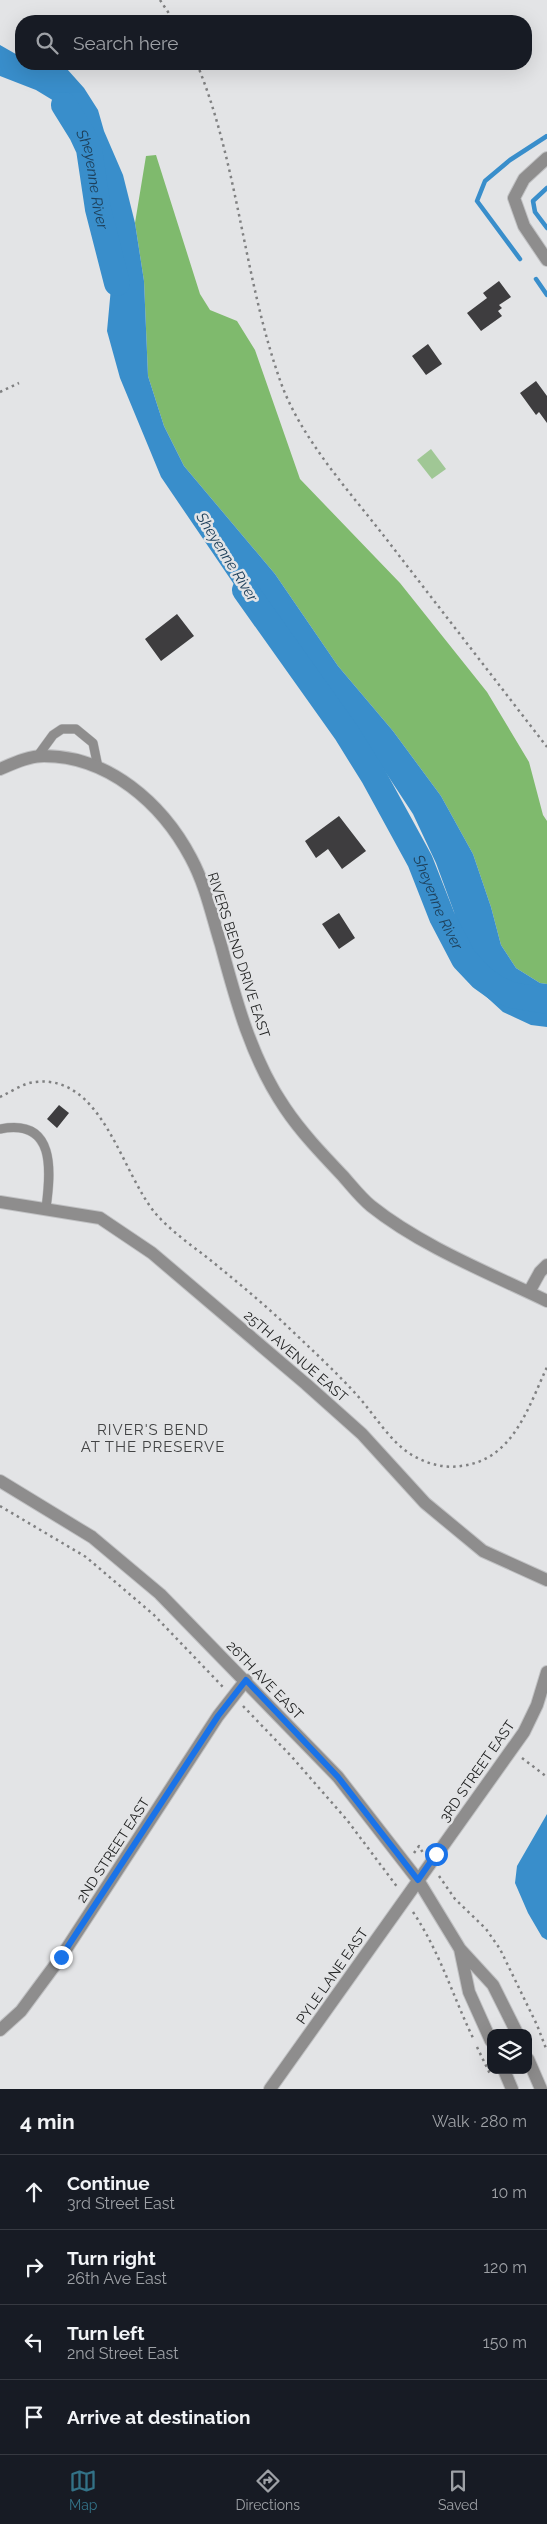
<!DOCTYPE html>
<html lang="en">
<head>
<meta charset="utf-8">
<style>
	:root { --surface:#171b24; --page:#242831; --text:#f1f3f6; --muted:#9ea1a6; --line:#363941; --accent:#337287 }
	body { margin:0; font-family:Raleway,sans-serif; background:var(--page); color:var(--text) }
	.controls { position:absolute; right:15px; bottom:15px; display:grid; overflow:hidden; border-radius:10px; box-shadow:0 5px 20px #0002 }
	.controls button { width:45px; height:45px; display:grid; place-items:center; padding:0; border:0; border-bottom:1px solid var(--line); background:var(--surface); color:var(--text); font:25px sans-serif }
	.stop { position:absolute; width:15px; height:15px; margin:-11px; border:4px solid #1a73e8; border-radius:50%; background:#fff }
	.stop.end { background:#1a73e8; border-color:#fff; box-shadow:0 1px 5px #0008 }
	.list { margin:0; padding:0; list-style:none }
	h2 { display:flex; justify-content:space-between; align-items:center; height:65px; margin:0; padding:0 20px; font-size:21px }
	h2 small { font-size:16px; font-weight:400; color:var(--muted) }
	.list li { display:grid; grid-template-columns:32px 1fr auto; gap:15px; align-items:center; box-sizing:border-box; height:75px; padding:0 20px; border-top:1px solid var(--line) }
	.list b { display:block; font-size:19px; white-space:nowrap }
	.list p { margin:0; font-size:16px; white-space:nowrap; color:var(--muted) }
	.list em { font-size:16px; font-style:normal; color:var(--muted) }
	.icon { flex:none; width:28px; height:28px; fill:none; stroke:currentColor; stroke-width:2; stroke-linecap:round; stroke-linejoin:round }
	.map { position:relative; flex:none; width:547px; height:2089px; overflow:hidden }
	.search { position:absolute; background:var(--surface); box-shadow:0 5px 20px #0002; left:15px; right:15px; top:15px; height:55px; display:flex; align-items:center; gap:12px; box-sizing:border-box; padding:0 18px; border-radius:20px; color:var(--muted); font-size:19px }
	.sheet { height:365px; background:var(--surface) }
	nav { display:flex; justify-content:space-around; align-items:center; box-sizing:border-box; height:70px; border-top:1px solid var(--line); background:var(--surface); font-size:14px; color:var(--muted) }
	nav a { display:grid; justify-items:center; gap:2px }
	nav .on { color:var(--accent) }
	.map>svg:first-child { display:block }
	.green { fill:#a0c795 }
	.forest { fill:#7fba6d }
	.water { fill:#398ecb }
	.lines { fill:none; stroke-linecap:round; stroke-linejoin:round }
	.stream { stroke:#398ecb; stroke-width:4.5 }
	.river { stroke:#398ecb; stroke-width:26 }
	.building { fill:#3e3d3f }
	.lane-casing { stroke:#c0c1c3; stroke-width:10 }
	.street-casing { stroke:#c0c1c3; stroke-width:14 }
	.path { stroke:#808182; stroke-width:2.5; stroke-dasharray:2.5 4; stroke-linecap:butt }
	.lane { stroke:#8e8d8d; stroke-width:9 }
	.street { stroke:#8e8d8d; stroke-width:12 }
	.route { stroke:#1a73e8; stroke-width:6 }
	.labels { text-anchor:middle; stroke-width:5; stroke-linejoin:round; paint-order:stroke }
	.street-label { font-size:14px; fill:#222323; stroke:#e3e4e6 }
	.water-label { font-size:15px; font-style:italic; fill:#1e405b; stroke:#e3e4e6 }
	.neighbourhood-label { font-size:15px; letter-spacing:1px; fill:#434445; stroke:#e3e4e6 }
</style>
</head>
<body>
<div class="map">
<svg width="547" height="2089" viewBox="0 0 547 2089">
	<rect width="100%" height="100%" fill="#e3e4e6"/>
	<!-- green -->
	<path class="green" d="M431 449 446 469 432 479 417 460Z"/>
	<!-- forest -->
	<path class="forest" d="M156 155 200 294 210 310 237 321 255 350 300 479 400 583 487 692 529 762 543 815 547 821V984L540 983 516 968 501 945 491 907 473 854 441 796 393 731 338 666 275 574 184 466 164 426 148 376 144 281 135 223 146 156Z"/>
	<!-- water -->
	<path class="water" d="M0 45 21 57V64H56L67 69 84 88 98 110 104 131 123 175 135 223 144 281 148 376 164 426 184 466 275 574 338 666 393 731 441 796 473 854 491 907 501 945 516 968 540 983 547 984V1027L531 1025 503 1012 480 991 465 957 454 912 436 863 413 814 369 747 319 681 282 635 244 599 161 477 120 378 107 331 112 277 107 221 96 174 85 138 64 107 36 90 0 76Z
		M547 1814V1940L542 1937 528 1913 515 1883 517 1866Z"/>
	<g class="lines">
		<!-- stream -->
		<path class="stream" d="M547 188 533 201 535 212 547 228
			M520 259 477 201 485 181 510 160 547 136
			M536 279 547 295"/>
		<!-- river -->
		<g class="river">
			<path id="s1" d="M64 105 82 134 89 149 98 209 117 283"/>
			<path id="s2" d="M245 590 346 732 374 777 420 861 442 917 464 959 482 978 496 988 511 995 547 1001"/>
		</g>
	</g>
	<!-- building -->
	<path class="building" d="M499 281 511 297 499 305 502 308 498 311 502 316 481 331 467 313 487 298 483 293Z
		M428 344 442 364 426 375 412 356Z
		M536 381 547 396V423L539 412 536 415 520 393Z
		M177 614 194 636 161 661 145 639Z
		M339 816 366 851 342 869 328 849 316 858 305 841Z
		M339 913 355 938 339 949 322 924Z
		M59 1105 69 1113 57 1128 47 1119Z"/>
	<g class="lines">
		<!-- lane casing -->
		<g class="lane-casing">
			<path id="lane" d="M37 757 53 735 62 729H76L93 743 98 767
				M0 1129C56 1118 51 1171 46 1208"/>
		</g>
		<!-- street casing -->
		<g class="street-casing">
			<path id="street" d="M547 158 524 179 514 198 524 226 547 260
				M0 769C14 763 29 756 44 756 108 756 162 803 191 858 206 886 212 916 221 945 236 1001 252 1060 285 1108 301 1132 322 1154 342 1175 351 1185 360 1197 371 1206 421 1246 489 1273 547 1301
				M0 1202 100 1218 152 1253 306 1384 362 1434 425 1503 483 1551 547 1580
				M529 1292 540 1272 547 1265
				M0 1481 92 1537 160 1594 338 1777 418 1880 460 1949 493 1985 517 2033
				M460 1949 469 1992 491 2041
				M0 2030 21 2011 61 1957 218 1716 246 1680
				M528 2059 541 2089
				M504 2070 512 2089
				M270 2089 524 1732 537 1705 547 1672"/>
		</g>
		<!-- path -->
		<path class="path" d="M160 0 174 21
			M197 64C238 163 244 280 281 383 301 438 348 490 384 536 438 606 493 677 547 747
			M0 392 19 383
			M0 1097C11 1092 23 1083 35 1082 103 1074 121 1173 156 1214 171 1231 191 1245 209 1259 236 1281 263 1303 288 1327 311 1349 334 1370 355 1393 372 1411 386 1436 406 1451 421 1462 442 1469 461 1466 513 1460 528 1408 547 1367
			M0 1506 86 1557 154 1615 223 1687
			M237 1654 242 1648
			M243 1706 292 1757 347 1820 398 1888
			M522 1758 547 1777
			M414 1853 419 1846 423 1853
			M439 1876 455 1899 486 1929 500 1949 537 2025 547 2051
			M413 1912C441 1954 452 1995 474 2040
			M477 2047 491 2076"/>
		<!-- lane -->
		<use href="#lane" class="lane"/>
		<!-- street -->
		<use href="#street" class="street"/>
	</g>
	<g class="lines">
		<!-- route -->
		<path class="route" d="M61 1957 218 1716 246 1680 338 1777 418 1880 436 1854"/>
	</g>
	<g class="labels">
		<!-- street labels -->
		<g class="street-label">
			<text transform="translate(239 955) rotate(72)" y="5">RIVERS BEND DRIVE EAST</text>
			<text transform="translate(296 1356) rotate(41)" y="5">25TH AVENUE EAST</text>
			<text transform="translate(265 1680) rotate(46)" y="5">26TH AVE EAST</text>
			<text transform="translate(477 1771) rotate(-55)" y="5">3RD STREET EAST</text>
			<text transform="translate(113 1850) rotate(-57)" y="5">2ND STREET EAST</text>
			<text transform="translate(332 1976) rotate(-55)" y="5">PYLE LANE EAST</text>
		</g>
		<!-- water labels -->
		<g class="water-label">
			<text dy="5" stroke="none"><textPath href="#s1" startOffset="81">Sheyenne River</textPath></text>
			<text transform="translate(227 557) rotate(58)" y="5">Sheyenne River</text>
			<text dy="5" stroke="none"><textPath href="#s2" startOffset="368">Sheyenne River</textPath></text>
		</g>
		<!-- neighbourhood labels -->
		<g class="neighbourhood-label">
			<text x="153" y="1435">RIVER'S BEND<tspan x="153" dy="17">AT THE PRESERVE</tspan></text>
		</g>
	</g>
</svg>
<div class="controls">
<button><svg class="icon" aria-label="layers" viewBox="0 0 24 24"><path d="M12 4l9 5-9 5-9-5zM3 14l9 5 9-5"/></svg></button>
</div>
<div class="stop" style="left:436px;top:1854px"></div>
<div class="stop end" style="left:61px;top:1957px"></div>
<div class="search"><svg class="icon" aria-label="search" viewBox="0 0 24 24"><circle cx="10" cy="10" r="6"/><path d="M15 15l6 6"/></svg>Search here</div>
</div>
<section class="sheet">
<h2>4 min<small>Walk · 280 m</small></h2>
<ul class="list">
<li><svg class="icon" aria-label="ahead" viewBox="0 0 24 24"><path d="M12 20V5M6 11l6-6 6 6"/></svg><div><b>Continue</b><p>3rd Street East</p></div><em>10 m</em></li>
<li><svg class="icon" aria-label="right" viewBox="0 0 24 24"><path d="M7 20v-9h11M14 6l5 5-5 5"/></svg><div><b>Turn right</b><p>26th Ave East</p></div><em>120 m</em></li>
<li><svg class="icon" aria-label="left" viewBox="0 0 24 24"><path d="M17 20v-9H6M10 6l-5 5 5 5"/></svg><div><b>Turn left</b><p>2nd Street East</p></div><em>150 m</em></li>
<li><svg class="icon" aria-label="arrive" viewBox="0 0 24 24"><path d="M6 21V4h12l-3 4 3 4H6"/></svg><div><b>Arrive at destination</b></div></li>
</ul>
</section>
<nav>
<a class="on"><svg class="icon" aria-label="map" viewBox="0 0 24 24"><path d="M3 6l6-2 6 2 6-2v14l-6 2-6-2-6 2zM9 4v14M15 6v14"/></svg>Map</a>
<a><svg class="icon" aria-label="directions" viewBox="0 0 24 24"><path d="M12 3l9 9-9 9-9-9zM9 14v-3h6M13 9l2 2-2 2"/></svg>Directions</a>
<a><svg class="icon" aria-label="saved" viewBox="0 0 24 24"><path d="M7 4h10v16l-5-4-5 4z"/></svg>Saved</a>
</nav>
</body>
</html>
